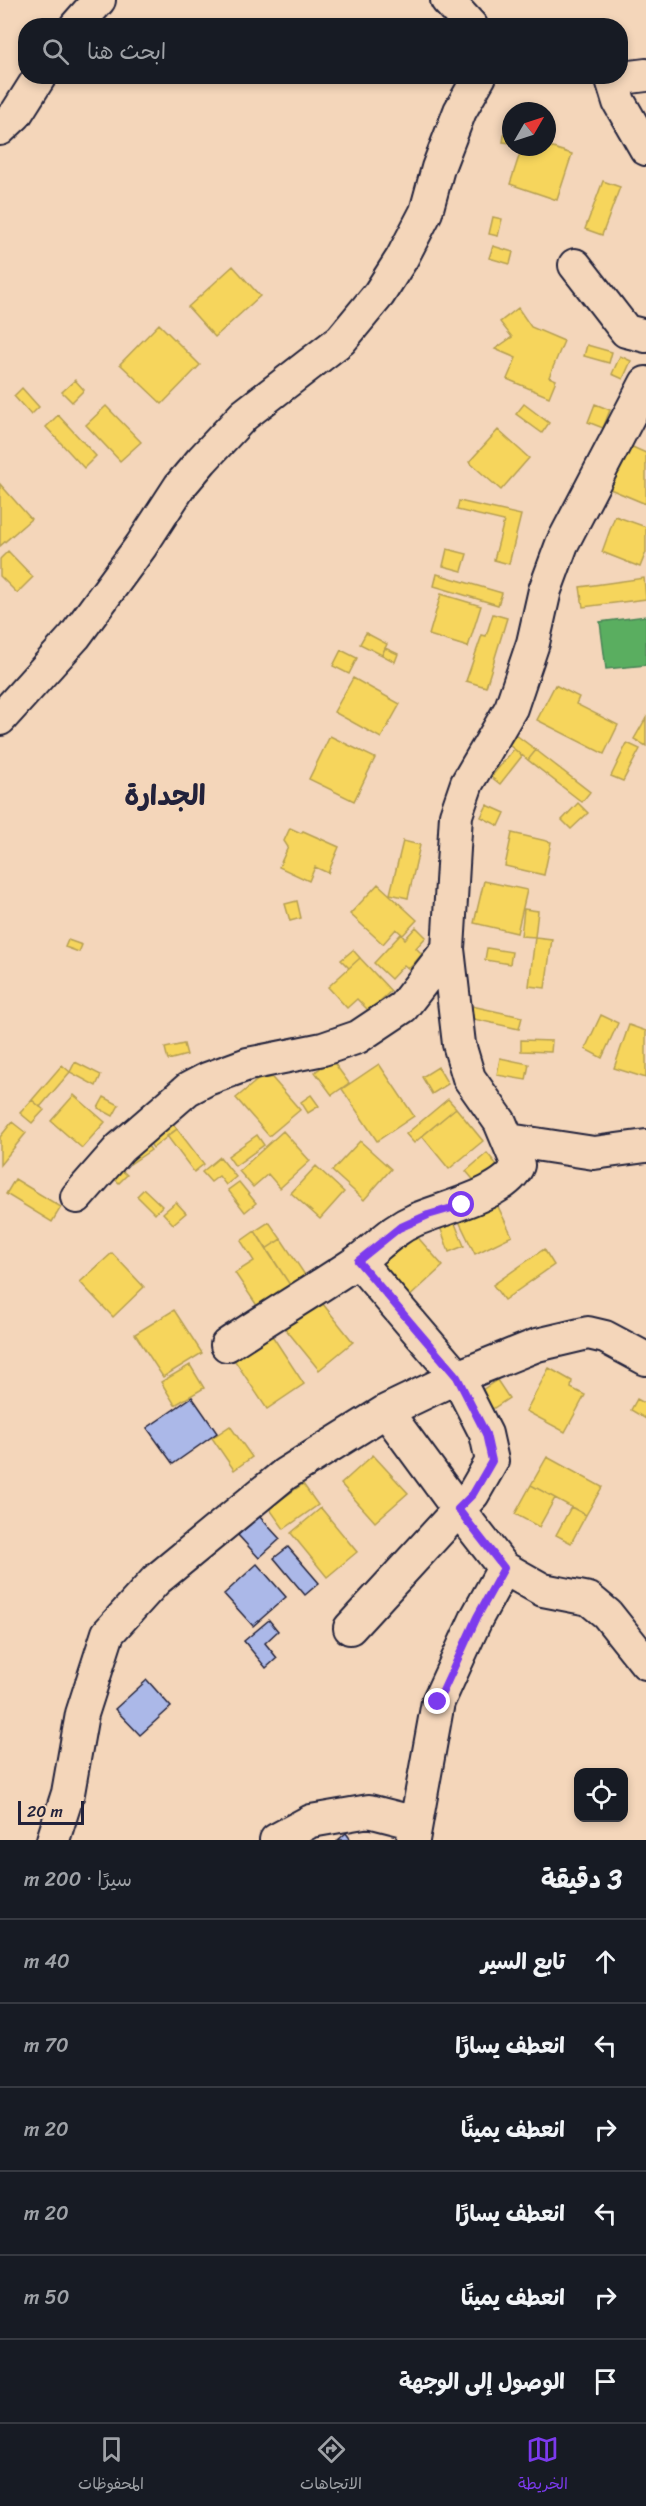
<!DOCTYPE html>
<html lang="ar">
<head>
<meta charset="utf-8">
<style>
	:root { --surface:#171b24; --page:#242831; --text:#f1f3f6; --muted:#9ea1a6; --line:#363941; --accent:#7c3aed }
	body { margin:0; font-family:Sriracha,"Playpen Sans Arabic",sans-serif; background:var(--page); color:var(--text); direction:rtl }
	.controls { position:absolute; right:18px; bottom:18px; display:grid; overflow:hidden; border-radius:12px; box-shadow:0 3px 9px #0003 }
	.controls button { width:54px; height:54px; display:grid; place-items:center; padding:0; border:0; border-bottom:2px solid var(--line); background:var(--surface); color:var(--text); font:30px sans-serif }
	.compass { position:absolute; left:502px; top:102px; width:54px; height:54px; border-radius:50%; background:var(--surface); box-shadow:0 3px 9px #0003; rotate:51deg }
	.scale { position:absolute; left:18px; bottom:15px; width:66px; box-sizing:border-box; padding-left:6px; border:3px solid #22223b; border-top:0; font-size:16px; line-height:21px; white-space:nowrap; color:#22223b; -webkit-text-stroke:4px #f4d6ba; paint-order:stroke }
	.stop { position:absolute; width:18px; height:18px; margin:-14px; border:4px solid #7c3aed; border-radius:50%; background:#fff }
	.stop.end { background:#7c3aed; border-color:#fff; box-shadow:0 2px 6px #0008 }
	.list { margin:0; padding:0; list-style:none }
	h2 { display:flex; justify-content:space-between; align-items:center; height:78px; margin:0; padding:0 24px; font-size:26px }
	h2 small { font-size:20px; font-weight:400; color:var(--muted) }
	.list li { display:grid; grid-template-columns:39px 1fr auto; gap:18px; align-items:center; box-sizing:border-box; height:84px; padding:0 24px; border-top:2px solid var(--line) }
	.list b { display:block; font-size:22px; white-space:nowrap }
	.list em { font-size:20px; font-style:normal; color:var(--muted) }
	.icon { flex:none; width:33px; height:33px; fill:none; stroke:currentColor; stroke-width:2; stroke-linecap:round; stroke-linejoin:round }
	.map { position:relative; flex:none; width:646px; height:1840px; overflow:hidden; direction:ltr }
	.search { position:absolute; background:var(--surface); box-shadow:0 3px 9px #0003; left:18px; right:18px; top:18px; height:66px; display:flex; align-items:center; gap:15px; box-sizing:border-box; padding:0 21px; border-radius:24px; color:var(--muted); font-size:22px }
	.sheet { height:582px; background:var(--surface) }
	nav { display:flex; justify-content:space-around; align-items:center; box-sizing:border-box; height:84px; border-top:2px solid var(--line); background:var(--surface); font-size:16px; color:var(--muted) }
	nav a { display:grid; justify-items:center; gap:3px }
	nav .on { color:var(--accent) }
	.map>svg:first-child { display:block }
	.homes { fill:#f6d55c; stroke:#b69f52; stroke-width:1.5 }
	.public { fill:#5aae61; stroke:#498456; stroke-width:1.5 }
	.building { fill:#abb8e8; stroke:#22223b; stroke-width:1.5 }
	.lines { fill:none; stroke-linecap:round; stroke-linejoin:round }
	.minor-casing { stroke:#22223b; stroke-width:36 }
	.minor { stroke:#f4d6ba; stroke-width:32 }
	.route { stroke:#7c3aed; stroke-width:8 }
	.labels { text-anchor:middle; stroke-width:6; stroke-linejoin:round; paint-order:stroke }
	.district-label { font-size:28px; font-weight:bold; fill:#22223b; stroke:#f4d6ba }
</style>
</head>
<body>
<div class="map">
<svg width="646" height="1840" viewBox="0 0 646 1840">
	<rect width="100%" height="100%" fill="#f4d6ba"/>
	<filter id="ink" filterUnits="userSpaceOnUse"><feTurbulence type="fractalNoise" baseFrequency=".0167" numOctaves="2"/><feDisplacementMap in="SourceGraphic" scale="12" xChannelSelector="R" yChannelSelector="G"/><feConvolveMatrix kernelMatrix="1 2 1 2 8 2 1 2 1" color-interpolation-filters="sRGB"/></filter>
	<g filter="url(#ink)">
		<!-- homes -->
		<path class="homes" d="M507 118 511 119V143L503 142Z
			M547 146 572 154 557 200 510 184 522 147Z
			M603 181 620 187 602 235 585 229Z
			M493 217 502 219 498 236 489 234Z
			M493 246 513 252 510 264 489 258Z
			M233 266 260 296 215 337 188 307Z
			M518 308 531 327 564 341 549 377 556 380 549 397 507 379 516 358 495 349 512 337 500 322Z
			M159 324 200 365 162 404 120 364Z
			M587 345 612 352 609 363 584 356Z
			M620 356 631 361 623 379 612 374Z
			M75 380 84 390 72 402 62 392Z
			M22 388 39 407 31 415 14 396Z
			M524 404 549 423 542 433 516 414Z
			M595 404 610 410 603 428 588 422Z
			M106 406 141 442 120 461 86 425Z
			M58 415 96 456 84 468 46 427Z
			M498 430 529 458 501 490 469 462Z
			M628 445 646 453V504L610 489Z
			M0 484 31 519 0 546Z
			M459 501 521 515 509 564 494 560 504 521 457 510Z
			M615 516 646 527V552L640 567 602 552Z
			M447 549 467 554 462 571 443 566Z
			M8 551 33 577 17 593 0 576V559Z
			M437 574 502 593 498 605 434 586Z
			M644 578 646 599 583 607 580 587Z
			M441 594 481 606 468 647 429 635Z
			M493 614 507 618 486 687 466 681 482 635 486 636Z
			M366 633 387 644 382 655 360 644Z
			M385 648 398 654 395 662 382 655Z
			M341 650 357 658 349 674 333 666Z
			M353 678 400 704 381 738 334 712Z
			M555 685 579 697 576 704 618 725 604 754 537 720Z
			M646 718V746L634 739Z
			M516 735 536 750 528 760 509 745Z
			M330 736 375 758 354 801 309 779Z
			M627 743 640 749 623 781 611 776Z
			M514 749 522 756 500 784 491 777Z
			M536 750 590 792 582 802 528 760Z
			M578 803 588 813 571 829 562 820Z
			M487 805 505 813 499 826 481 817Z
			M290 828 301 833 303 831 339 847 328 873 315 867 309 881 279 867 288 847 284 841Z
			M512 833 551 842 544 875 505 866Z
			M403 841 420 845 408 898 390 894Z
			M484 881 527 890 517 933 474 923Z
			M378 884 417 920 403 935 396 929 383 944 350 914Z
			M297 901 301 918 290 921 285 904Z
			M524 909 538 911 535 937 521 936Z
			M416 927 426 937 416 948 422 954 409 969 404 965 391 979 374 963 401 934 405 939Z
			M535 937 552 939 545 988 529 986Z
			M68 940 82 945 79 952 65 947Z
			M487 948 512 952 510 964 485 960Z
			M353 950 360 958 349 968 341 960Z
			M360 958 391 991 369 1011 357 999 347 1008 328 987Z
			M472 1006 522 1017 519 1029 469 1018Z
			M601 1015 618 1023 602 1058 585 1049Z
			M629 1025 646 1031V1078L614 1068Z
			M521 1040 552 1041 551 1052 521 1051Z
			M184 1044 187 1055 168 1060 165 1048Z
			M500 1058 529 1064 526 1080 497 1075Z
			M332 1060 349 1083 332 1095 315 1072Z
			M75 1062 101 1075 96 1086 70 1072Z
			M379 1064 414 1116 377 1141 342 1089Z
			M62 1065 70 1072 40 1107 32 1100Z
			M438 1067 448 1084 432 1094 422 1077Z
			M267 1072 300 1110 269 1136 236 1098Z
			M74 1095 105 1122 82 1148 51 1121Z
			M311 1095 319 1106 308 1113 301 1102Z
			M104 1097 119 1105 113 1116 98 1108Z
			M448 1099 456 1108 414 1143 406 1134Z
			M32 1100 44 1110 32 1123 20 1113Z
			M456 1108 483 1141 449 1169 422 1136Z
			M171 1121 177 1129 153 1148 147 1139Z
			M12 1122 26 1133 0 1165V1137Z
			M177 1129 204 1164 194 1172 167 1136Z
			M283 1131 310 1161 280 1188 268 1174 253 1187 239 1171Z
			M257 1135 264 1145 235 1166 228 1156Z
			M144 1141 151 1150 130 1164 124 1156Z
			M360 1141 391 1169 364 1200 332 1171Z
			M487 1153 497 1165 477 1184 466 1171Z
			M220 1157 236 1177 226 1185 219 1176 211 1182 202 1172Z
			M115 1164 127 1175 119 1183 107 1172Z
			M316 1166 344 1192 320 1219 291 1193Z
			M15 1179 61 1207 52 1222 6 1194Z
			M239 1182 256 1203 245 1212 228 1190Z
			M144 1189 162 1206 155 1214 137 1196Z
			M493 1196 512 1236 475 1254 456 1215Z
			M176 1202 186 1213 173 1224 163 1213Z
			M452 1216 464 1246 449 1252 438 1221Z
			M269 1222 281 1239 266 1249 255 1231Z
			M255 1231 294 1291 262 1313 235 1273 254 1261 241 1241Z
			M413 1232 443 1266 406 1300 375 1266Z
			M281 1239 309 1281 294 1291 266 1249Z
			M544 1249 554 1265 504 1300 493 1285Z
			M112 1253 144 1287 113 1317 80 1282Z
			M319 1299 353 1342 319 1370 284 1327Z
			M174 1310 202 1353 163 1377 135 1334Z
			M271 1334 304 1384 267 1409 233 1358Z
			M190 1365 204 1388 175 1405 161 1382Z
			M549 1368 572 1381 571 1388 585 1395 565 1432 526 1411Z
			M497 1380 509 1398 488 1412 476 1394Z
			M637 1399 646 1404V1419L631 1410Z
			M230 1426 252 1457 234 1470 212 1438Z
			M373 1455 408 1493 375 1522 341 1484Z
			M547 1457 602 1487 586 1515 531 1485Z
			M303 1484 318 1505 284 1529 269 1508Z
			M531 1485 555 1498 539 1527 515 1514Z
			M571 1507 586 1515 571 1543 556 1535Z
			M321 1508 357 1552 327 1577 291 1533Z"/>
		<!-- public -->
		<path class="public" d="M646 616V665L606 669 600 622Z"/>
		<!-- building -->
		<path class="building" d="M192 1397 217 1433 173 1464 147 1428Z
			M259 1516 280 1539 259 1558 238 1535Z
			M288 1547 319 1583 305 1595 274 1558Z
			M257 1564 286 1597 253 1626 224 1594Z
			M269 1620 278 1631 265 1643 277 1658 266 1668 244 1641Z
			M147 1680 171 1707 140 1735 115 1709Z
			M346 1833 351 1840H338Z"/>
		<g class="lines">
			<!-- minor casing -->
			<g class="minor-casing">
				<path id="minor" d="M447 0 471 26
					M76 26 99 0
					M611 76 619 102 646 149
					M614 79 646 75
					M0 129 16 114 40 76
					M575 265 626 331 646 336
					M0 719 75 636 141 546 180 486 202 460 244 415 341 340 379 294 402 258 426 212 438 168 460 111 480 76
					M509 1140 594 1153 646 1146
					M77 1197 120 1148 188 1089 207 1079 248 1064 323 1049 358 1037 403 1007 448 949
					M227 1345C269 1317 313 1291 355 1263 376 1249 391 1230 415 1220 442 1208 507 1194 518 1165L500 1122 469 1078 459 1044 448 949 456 815 467 783 511 708 533 643 545 590 562 544 646 383
					M386 1411 458 1509 504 1568 543 1590 589 1599 607 1614 646 1663
					M350 1628 473 1494 492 1461 486 1434 457 1377 358 1261
					M53 1840 68 1793 82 1714 108 1633 156 1580 285 1474 386 1411 457 1377 537 1345 588 1333 605 1337 646 1359
					M276 1840 311 1821 369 1811 416 1823
					M413 1840 438 1702 477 1617 504 1568"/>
			</g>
			<!-- minor -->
			<use href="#minor" class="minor"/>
		</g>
	</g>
	<g class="lines" filter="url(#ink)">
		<!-- route -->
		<path class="route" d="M438 1702 477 1617 504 1568 458 1509 473 1494 492 1461 486 1434 457 1377 358 1261 399 1228 428 1215 462 1205"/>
	</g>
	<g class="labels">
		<!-- district labels -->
		<g class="district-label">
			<text x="165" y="805">الجدارة</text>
		</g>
	</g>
</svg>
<div class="controls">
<button><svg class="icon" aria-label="locate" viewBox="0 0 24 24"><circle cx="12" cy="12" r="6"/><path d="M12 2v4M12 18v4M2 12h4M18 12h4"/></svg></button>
</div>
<svg class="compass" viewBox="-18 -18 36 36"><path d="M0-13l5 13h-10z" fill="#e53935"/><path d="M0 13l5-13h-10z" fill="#9ea1a6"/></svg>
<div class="scale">20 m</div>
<div class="stop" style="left:462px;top:1205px"></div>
<div class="stop end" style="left:438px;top:1702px"></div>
<div class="search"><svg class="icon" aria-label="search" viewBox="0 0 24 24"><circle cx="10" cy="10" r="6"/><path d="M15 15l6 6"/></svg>ابحث هنا</div>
</div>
<section class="sheet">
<h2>3 دقيقة<small>سيرًا · 200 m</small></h2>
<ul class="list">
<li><svg class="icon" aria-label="ahead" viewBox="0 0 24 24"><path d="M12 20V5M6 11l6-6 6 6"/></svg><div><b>تابع السير</b></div><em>40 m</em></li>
<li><svg class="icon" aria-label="left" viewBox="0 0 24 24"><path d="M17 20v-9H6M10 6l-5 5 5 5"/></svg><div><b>انعطف يسارًا</b></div><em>70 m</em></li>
<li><svg class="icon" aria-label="right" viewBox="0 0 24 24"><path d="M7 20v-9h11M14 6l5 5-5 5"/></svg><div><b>انعطف يمينًا</b></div><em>20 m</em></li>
<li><svg class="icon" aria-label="left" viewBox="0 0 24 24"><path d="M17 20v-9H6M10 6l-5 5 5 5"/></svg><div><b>انعطف يسارًا</b></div><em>20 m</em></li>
<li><svg class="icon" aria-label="right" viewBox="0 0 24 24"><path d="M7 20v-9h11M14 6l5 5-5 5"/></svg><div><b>انعطف يمينًا</b></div><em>50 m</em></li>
<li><svg class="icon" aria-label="arrive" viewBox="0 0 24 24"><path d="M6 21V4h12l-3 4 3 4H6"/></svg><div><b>الوصول إلى الوجهة</b></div></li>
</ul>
</section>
<nav>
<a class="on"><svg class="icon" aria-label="map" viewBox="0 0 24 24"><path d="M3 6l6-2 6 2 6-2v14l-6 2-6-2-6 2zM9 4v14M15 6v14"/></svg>الخريطة</a>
<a><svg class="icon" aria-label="directions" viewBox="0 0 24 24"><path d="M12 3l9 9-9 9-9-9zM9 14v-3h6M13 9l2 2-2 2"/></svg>الاتجاهات</a>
<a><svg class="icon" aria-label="saved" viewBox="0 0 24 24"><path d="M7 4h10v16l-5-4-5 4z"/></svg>المحفوظات</a>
</nav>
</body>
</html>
